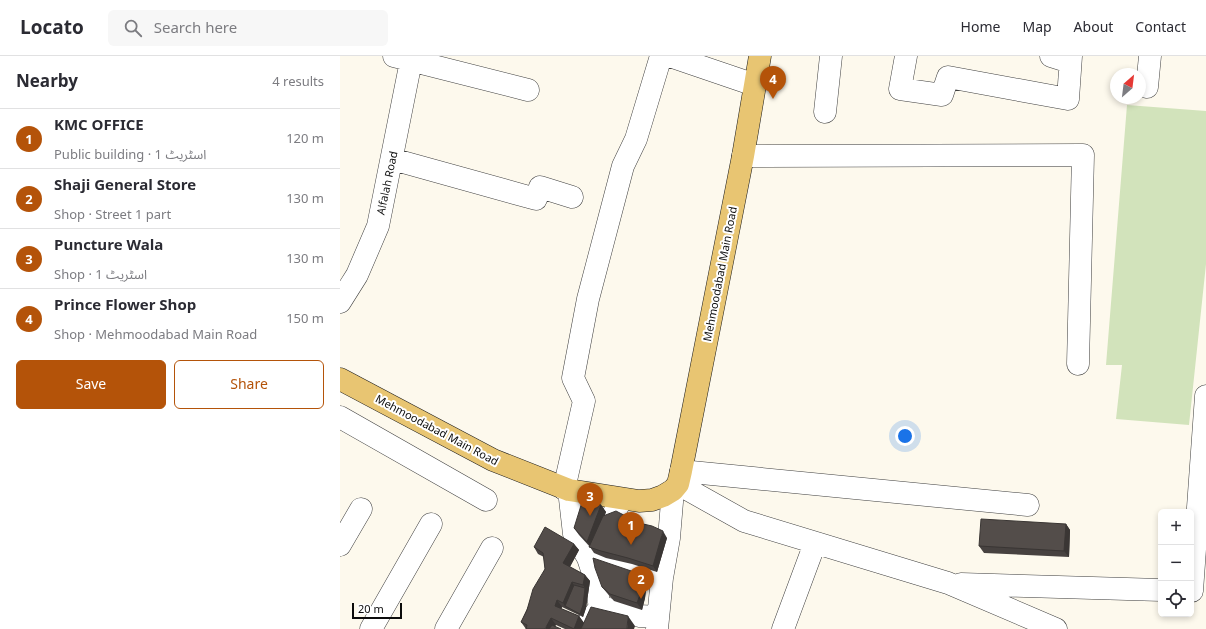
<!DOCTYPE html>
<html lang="en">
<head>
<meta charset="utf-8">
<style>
	:root { --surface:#fff; --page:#f7f7f7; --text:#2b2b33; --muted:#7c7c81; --line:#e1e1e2; --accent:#b45309 }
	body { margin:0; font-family:Georgia,"Noto Sans Arabic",serif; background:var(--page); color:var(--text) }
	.controls { position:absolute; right:12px; bottom:12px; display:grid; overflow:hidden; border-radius:6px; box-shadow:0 2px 6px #0003 }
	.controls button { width:36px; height:36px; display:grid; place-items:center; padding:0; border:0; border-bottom:1px solid var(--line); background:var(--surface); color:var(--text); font:20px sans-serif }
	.compass { position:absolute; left:770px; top:12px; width:36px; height:36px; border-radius:50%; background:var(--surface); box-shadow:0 2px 6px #0003; rotate:28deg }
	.scale { position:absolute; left:12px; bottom:10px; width:50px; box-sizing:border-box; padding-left:4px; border:2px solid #0c0c0c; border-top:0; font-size:11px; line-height:14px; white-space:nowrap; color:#0c0c0c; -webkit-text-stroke:3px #fff; paint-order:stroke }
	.you { position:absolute; left:565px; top:380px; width:14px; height:14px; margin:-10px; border:3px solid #fff; border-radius:50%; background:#1a73e8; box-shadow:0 0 0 6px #1a73e833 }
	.badge { display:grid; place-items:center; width:26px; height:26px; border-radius:50%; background:var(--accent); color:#fff; font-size:13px; font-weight:700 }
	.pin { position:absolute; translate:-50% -33px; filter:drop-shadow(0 1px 2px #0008) }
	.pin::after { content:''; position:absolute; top:21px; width:14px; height:12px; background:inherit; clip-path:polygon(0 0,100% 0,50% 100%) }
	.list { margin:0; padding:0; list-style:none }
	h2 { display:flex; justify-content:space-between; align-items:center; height:52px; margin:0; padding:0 16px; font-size:17px }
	h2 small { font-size:13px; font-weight:400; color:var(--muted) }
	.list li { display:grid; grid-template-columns:26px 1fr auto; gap:12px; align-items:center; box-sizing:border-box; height:60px; padding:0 16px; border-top:1px solid var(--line) }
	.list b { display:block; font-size:15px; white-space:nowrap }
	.list p { margin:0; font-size:13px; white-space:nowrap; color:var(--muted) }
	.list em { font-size:13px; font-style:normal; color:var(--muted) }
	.actions { display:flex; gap:8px; padding:12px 16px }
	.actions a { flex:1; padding:9px 0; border:1px solid var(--accent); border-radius:6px; text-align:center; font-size:14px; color:var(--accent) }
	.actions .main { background:var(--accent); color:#fff }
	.icon { flex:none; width:22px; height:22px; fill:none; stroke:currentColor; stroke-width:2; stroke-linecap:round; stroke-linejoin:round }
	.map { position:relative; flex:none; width:866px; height:573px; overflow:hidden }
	header { display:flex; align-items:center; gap:24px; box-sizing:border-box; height:56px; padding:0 20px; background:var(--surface); border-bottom:1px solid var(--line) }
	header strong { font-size:19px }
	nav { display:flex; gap:22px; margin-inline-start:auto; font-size:14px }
	.search { width:280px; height:36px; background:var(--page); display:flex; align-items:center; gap:10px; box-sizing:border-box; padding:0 14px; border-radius:6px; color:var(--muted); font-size:15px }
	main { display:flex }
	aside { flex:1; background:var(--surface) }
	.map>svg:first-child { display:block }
	.green { fill:#d2e3bb }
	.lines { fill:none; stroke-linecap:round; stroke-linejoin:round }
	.minor-casing { stroke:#3f3f3f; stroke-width:23 }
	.major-casing { stroke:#1d1d1d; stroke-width:23 }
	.minor { stroke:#fff; stroke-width:22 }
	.major { stroke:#e8c572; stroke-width:22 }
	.wall { fill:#474240 }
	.shaded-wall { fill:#3a3634 }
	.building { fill:#534d4a; stroke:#3a3634 }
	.labels { text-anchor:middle; stroke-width:4; stroke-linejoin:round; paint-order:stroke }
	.street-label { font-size:11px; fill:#0c0c0c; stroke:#fff }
</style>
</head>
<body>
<header>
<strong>Locato</strong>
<div class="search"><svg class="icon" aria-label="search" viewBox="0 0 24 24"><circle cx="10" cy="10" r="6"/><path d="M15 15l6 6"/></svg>Search here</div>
<nav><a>Home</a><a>Map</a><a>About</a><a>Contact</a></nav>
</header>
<main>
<aside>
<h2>Nearby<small>4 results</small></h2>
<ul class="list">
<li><span class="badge">1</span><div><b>KMC OFFICE</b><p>Public building · اسٹریٹ 1</p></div><em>120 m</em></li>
<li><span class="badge">2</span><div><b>Shaji General Store</b><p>Shop · Street 1 part</p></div><em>130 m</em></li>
<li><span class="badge">3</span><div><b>Puncture Wala</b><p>Shop · اسٹریٹ 1</p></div><em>130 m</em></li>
<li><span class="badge">4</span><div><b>Prince Flower Shop</b><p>Shop · Mehmoodabad Main Road</p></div><em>150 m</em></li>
</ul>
<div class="actions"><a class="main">Save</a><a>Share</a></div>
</aside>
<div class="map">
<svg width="866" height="573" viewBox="0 0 866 573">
	<rect width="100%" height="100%" fill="#fdf9ed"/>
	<!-- green -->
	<path class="green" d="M787 49 866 55V208L849 369 776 363 782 309H766Z"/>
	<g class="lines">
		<!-- minor casing -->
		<g class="minor-casing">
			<path id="minor" d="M54 0 188 34
				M330 0 415 29
				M566 0 560 33 602 39 608 21 728 43 731 0
				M711 0 730 6
				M807 31 810 0
				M485 56 491 0
				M403 100 743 99 738 308
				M52 103 196 143 200 131 232 141
				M0 246 17 219 38 170 72 0
				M0 361 146 444
				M341 415 688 449
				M338 428 404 465 608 527 716 573
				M224 433 244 345 233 322 248 243 283 110 296 83 321 0
				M229 434 234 478 248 502 254 520 260 551 248 567 245 573
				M282 443 248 502 322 522
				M0 489 21 453
				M621 528 821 534
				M851 535H852L866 340
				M260 551 300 560 317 561
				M31 573 91 468
				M106 573 152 492
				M317 573 322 522 329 482 333 434
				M443 573 475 487"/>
		</g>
		<!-- major casing -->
		<g class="major-casing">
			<path id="major" d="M0 323 153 404 229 434 299 445 312 444 323 440 333 434 338 428 341 415 403 100 420 0"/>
		</g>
		<!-- minor -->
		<use href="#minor" class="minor"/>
		<!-- major -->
		<use href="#major" class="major"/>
	</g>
	<!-- wall -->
	<path class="wall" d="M261 449 266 456 264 460 327 482 317 516 292 508 266 502 254 497 250 491 239 479 234 472Z
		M726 468 730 474 729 501 644 497 639 490Z
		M234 488 239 494 230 511 245 519 250 525 246 552 243 561 222 551 221 553 239 560 244 567 241 573H225L216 569 186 573 181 566 205 513 204 501 198 498 194 491Z
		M307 525 305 542 302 554 274 545 267 537 262 531Z"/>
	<!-- shaded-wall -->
	<path class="shaded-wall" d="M261 449 266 456 252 492 251 491 247 486Z
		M726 468 730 474 729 501 724 495Z
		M323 475 327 482 317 516 313 510Z
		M234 488 239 494 228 514 223 507Z
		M245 519 250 525 246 552 243 561 240 558 245 532 243 529Z
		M303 519 307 525 305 542 302 554 297 547Z
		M232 526 236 532 225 550 223 547Z
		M217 544 222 551 220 557 215 550Z
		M239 560 244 567 241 573H234Z
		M288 560 295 570 294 573H287Z
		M211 562 216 569 214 573H205Z"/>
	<!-- building -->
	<path class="building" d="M243 443 261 449 247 486 234 472Z
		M276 455 299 467 312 470 323 475 313 510 288 502 261 495 249 491 263 460Z
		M641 463 726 468 724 495 639 490Z
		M205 471 234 488 223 507 245 519 243 529 232 526 223 547 217 544 215 550 239 560 234 573 211 562 205 573H186L187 569 181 566 187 554 193 533 205 513 203 497 194 491Z
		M253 502 303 519 301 536 297 547 270 538 262 531 255 512Z
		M234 529 245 532 243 549 240 558 225 550Z
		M251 551 288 560 287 573H241Z
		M212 569 221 573H209Z"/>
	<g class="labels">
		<!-- street labels -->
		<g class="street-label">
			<text transform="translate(47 127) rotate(-78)" y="4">Alfalah Road</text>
			<text transform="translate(380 218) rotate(-79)" y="4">Mehmoodabad Main Road</text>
			<text transform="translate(97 374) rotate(28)" y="4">Mehmoodabad Main Road</text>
		</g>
	</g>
</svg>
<div class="controls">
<button>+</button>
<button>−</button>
<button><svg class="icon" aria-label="locate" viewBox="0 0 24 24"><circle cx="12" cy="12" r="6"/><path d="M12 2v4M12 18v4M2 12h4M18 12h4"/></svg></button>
</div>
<svg class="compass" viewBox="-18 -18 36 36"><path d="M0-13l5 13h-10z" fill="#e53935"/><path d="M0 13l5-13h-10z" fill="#7c7c81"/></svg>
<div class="scale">20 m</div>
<div class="you"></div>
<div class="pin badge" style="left:291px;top:489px">1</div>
<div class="pin badge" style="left:301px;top:543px">2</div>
<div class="pin badge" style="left:250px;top:460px">3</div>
<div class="pin badge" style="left:433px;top:43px">4</div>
</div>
</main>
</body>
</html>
